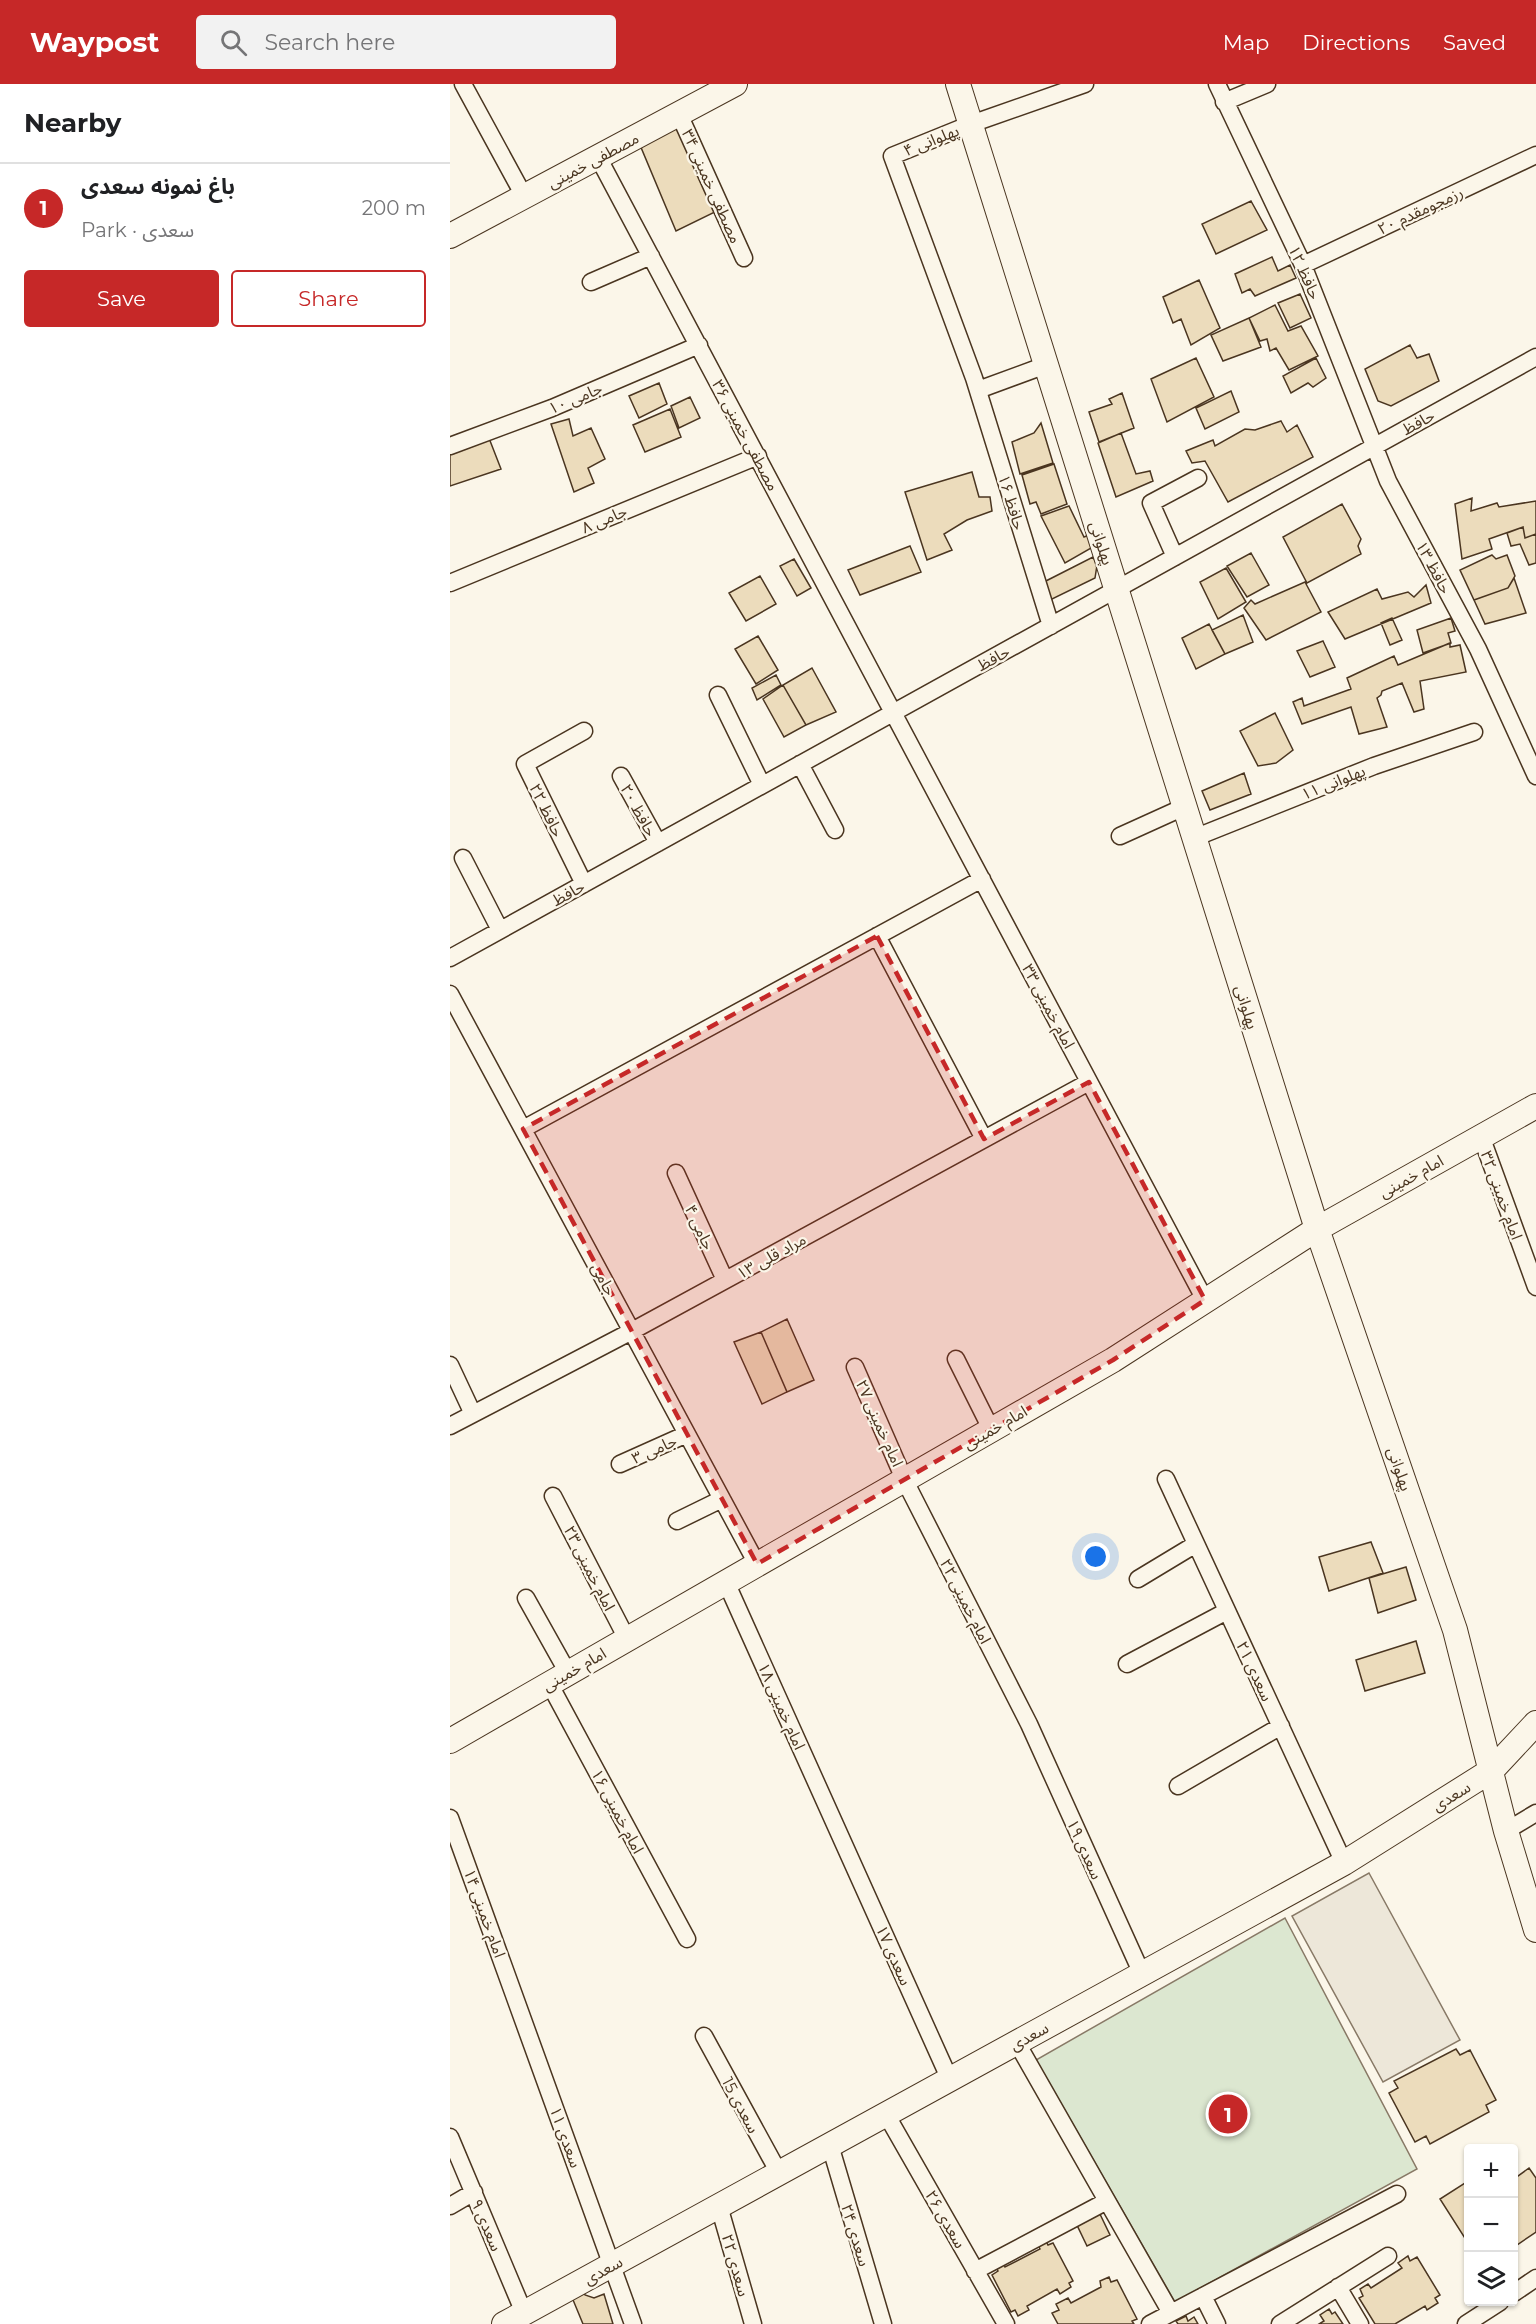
<!DOCTYPE html>
<html lang="en">
<head>
<meta charset="utf-8">
<style>
	:root { --surface:#fff; --page:#f2f2f2; --text:#202124; --muted:#757577; --line:#e0e0e0; --accent:#c62828 }
	body { margin:0; font-family:Montserrat,"Noto Sans Arabic",sans-serif; background:var(--page); color:var(--text) }
	.controls { position:absolute; right:18px; bottom:18px; display:grid; overflow:hidden; border-radius:6px; box-shadow:0 2px 4px #0004 }
	.controls button { width:54px; height:54px; display:grid; place-items:center; padding:0; border:0; border-bottom:2px solid var(--line); background:var(--surface); color:var(--text); font:30px sans-serif }
	.you { position:absolute; left:646px; top:1473px; width:21px; height:21px; margin:-15px; border:4px solid #fff; border-radius:50%; background:#1a73e8; box-shadow:0 0 0 9px #1a73e833 }
	.badge { display:grid; place-items:center; width:39px; height:39px; border-radius:50%; background:var(--accent); color:#fff; font-size:20px; font-weight:700 }
	.pin { position:absolute; translate:-50% -50%; border:3px solid #fff; box-shadow:0 2px 6px #0006 }
	.list { margin:0; padding:0; list-style:none }
	h2 { display:flex; justify-content:space-between; align-items:center; height:78px; margin:0; padding:0 24px; font-size:26px }
	h2 small { font-size:20px; font-weight:400; color:var(--muted) }
	.list li { display:grid; grid-template-columns:39px 1fr auto; gap:18px; align-items:center; box-sizing:border-box; height:90px; padding:0 24px; border-top:2px solid var(--line) }
	.list b { display:block; font-size:22px; white-space:nowrap }
	.list p { margin:0; font-size:20px; white-space:nowrap; color:var(--muted) }
	.list em { font-size:20px; font-style:normal; color:var(--muted) }
	.actions { display:flex; gap:12px; padding:18px 24px }
	.actions a { flex:1; padding:14px 0; border:2px solid var(--accent); border-radius:6px; text-align:center; font-size:21px; color:var(--accent) }
	.actions .main { background:var(--accent); color:#fff }
	.icon { flex:none; width:33px; height:33px; fill:none; stroke:currentColor; stroke-width:2; stroke-linecap:round; stroke-linejoin:round }
	.map { position:relative; flex:none; width:1086px; height:2240px; overflow:hidden }
	header { display:flex; align-items:center; gap:36px; box-sizing:border-box; height:84px; padding:0 30px; background:var(--accent); color:#fff }
	header strong { font-size:28px }
	nav { display:flex; gap:33px; margin-inline-start:auto; font-size:21px }
	.search { width:420px; height:54px; background:var(--page); display:flex; align-items:center; gap:15px; box-sizing:border-box; padding:0 21px; border-radius:6px; color:var(--muted); font-size:22px }
	main { display:flex }
	aside { flex:1; background:var(--surface) }
	.map>svg:first-child { display:block }
	.green { fill:#dce7d0; stroke:#887966; stroke-width:1.5 }
	.parking { fill:#ede7d9; stroke:#887966; stroke-width:1.5 }
	.building { fill:#ecdcbc; stroke:#4a3520; stroke-width:1.5 }
	.lines { fill:none; stroke-linecap:round; stroke-linejoin:round }
	.street-casing { stroke:#4a3520; stroke-width:19 }
	.secondary-casing { stroke:#4a3520; stroke-width:26 }
	.street { stroke:#fbf6e9; stroke-width:16 }
	.secondary { stroke:#fbf6e9; stroke-width:24 }
	.marked { fill:#c62828; fill-opacity:0.2; stroke:#c62828; stroke-width:4.5; stroke-dasharray:12 8; stroke-linejoin:round }
	.labels { text-anchor:middle; stroke-width:4.5; stroke-linejoin:round; paint-order:stroke }
	.street-label { font-size:16px; fill:#4a3520; stroke:#fbf6e9 }
</style>
</head>
<body>
<header>
<strong>Waypost</strong>
<div class="search"><svg class="icon" aria-label="search" viewBox="0 0 24 24"><circle cx="10" cy="10" r="6"/><path d="M15 15l6 6"/></svg>Search here</div>
<nav><a>Map</a><a>Directions</a><a>Saved</a></nav>
</header>
<main>
<aside>
<h2>Nearby<small></small></h2>
<ul class="list">
<li><span class="badge">1</span><div><b>باغ نمونه سعدی</b><p>Park · سعدی</p></div><em>200 m</em></li>
</ul>
<div class="actions"><a class="main">Save</a><a>Share</a></div>
</aside>
<div class="map">
<svg width="1086" height="2240" viewBox="0 0 1086 2240">
	<rect width="100%" height="100%" fill="#fbf6e9"/>
	<!-- green -->
	<path class="green" d="M835 1834 967 2085 725 2218 586 1976Z"/>
	<!-- parking -->
	<path class="parking" d="M919 1789 1010 1956 933 1998 842 1832Z"/>
	<!-- building -->
	<path class="building" d="M231 40 267 127 226 147 190 61Z
		M801 117 817 146 766 170 752 140Z
		M822 173 828 187 840 181 846 194 805 212 800 205 792 209 785 190Z
		M749 196 770 244 741 261 731 235 723 239 713 213Z
		M850 210 861 234 840 244 828 219Z
		M825 221 838 247 851 242 868 272 839 286 826 264 820 267 817 255 810 257 799 234Z
		M799 234 811 263 773 277 761 251Z
		M960 261 967 274 979 270 989 297 941 322 928 317 915 285Z
		M746 274 764 313 717 338 701 295Z
		M866 274 876 294 863 303 858 299 841 309 833 292Z
		M209 299 217 320 189 334 179 312Z
		M781 307 789 328 755 345 746 324Z
		M672 309 684 344 649 358 639 328 662 320 659 315Z
		M240 313 250 334 229 344 221 322Z
		M220 325 231 353 195 368 183 341Z
		M119 335 123 352 141 344 155 375 138 384 144 399 124 408 101 340Z
		M831 337 837 348 847 341 863 373 778 418 755 377 742 379 736 367 763 356 765 362 795 345 805 346Z
		M591 339 603 379 570 390 562 358 584 349Z
		M37 349 51 385 0 402V363Z
		M671 349 686 390 700 387 703 397 666 413 648 359Z
		M604 380 617 420 591 430 586 418 580 420 572 391Z
		M522 388 529 413H540L542 427 517 436 494 450 502 466 477 476 455 408Z
		M1022 414 1021 427 1047 419 1049 423 1086 417V450L1075 454 1073 443 1039 455 1042 465 1012 475 1005 420Z
		M892 420 911 455 908 462 911 470 857 499 833 453Z
		M619 422 634 453 639 451 643 463 615 479 591 432Z
		M1073 443 1075 454 1086 450V479L1079 481 1070 460 1061 462 1057 449Z
		M460 462 471 488 410 511 398 486Z
		M801 469 819 501 797 513 777 482Z
		M1042 471 1046 475 1057 471 1065 492 1058 504 1024 516 1010 486Z
		M643 473 647 481 645 494 596 518 590 500Z
		M344 475 361 504 347 512 330 482Z
		M776 484 796 518 768 535 750 498Z
		M310 492 326 520 296 537 279 509Z
		M1064 494 1076 529 1035 540 1024 516 1058 504Z
		M855 498 871 528 816 556 794 524 801 516 805 520Z
		M976 501 981 519 895 555 878 528 927 505 932 515 958 508 964 513Z
		M793 531 803 558 775 570 762 546Z
		M942 534 952 556 940 561 931 539Z
		M1001 534 1005 547 998 549 1001 559 973 569 967 546Z
		M759 540 775 570 746 585 732 554Z
		M308 552 328 586 306 600 285 565Z
		M873 557 885 583 860 593 847 567Z
		M1000 559V563L1010 561 1016 588 970 597 974 625 964 628 952 599 932 607 931 611 927 614 937 643 909 650 901 623 852 640 843 618 852 614 854 622 901 605 897 594 944 572 948 581Z
		M362 584 386 628 356 641 333 601Z
		M326 591 331 601 307 616 302 604Z
		M333 601 356 641 334 653 313 615Z
		M825 629 843 666 826 679 808 682 790 647Z
		M794 689 801 710 760 726 752 707Z
		M337 1235 364 1296 337 1308 311 1248Z
		M311 1248 337 1308 312 1320 284 1258Z
		M921 1458 933 1489 879 1507 869 1473Z
		M956 1483 966 1516 928 1529 919 1494Z
		M966 1557 975 1589 915 1607 906 1576Z
		M1006 1965 1010 1971 1020 1966 1046 2016 1036 2021 1039 2028 980 2060 976 2052 965 2058 939 2009 948 2004 944 1997Z
		M1079 2084 1086 2094V2148L1064 2163V2095Z
		M1018 2097V2159L990 2115Z
		M648 2126 660 2151 637 2162 625 2137Z
		M596 2157 598 2161 603 2159 623 2197 619 2199 621 2203 610 2210 607 2205 577 2222 579 2226 568 2232 565 2226 561 2228 542 2191 548 2187 546 2183 554 2180 555 2183 590 2165 588 2161Z
		M958 2172 960 2177 967 2173 990 2211 985 2214 988 2219 977 2226 975 2222 945 2240H925L909 2214 913 2212 910 2205 918 2200 921 2204 952 2184 948 2179Z
		M659 2193 661 2198 667 2196 687 2235 682 2237 684 2240H608L602 2229 609 2226 606 2220 618 2214 621 2219 651 2203 650 2197Z
		M132 2206 135 2211 144 2214 154 2210 163 2240H133L121 2211Z
		M879 2225 882 2230 885 2228 893 2240H869L874 2237 870 2231Z
		M736 2232 738 2237 744 2233 748 2240H728L726 2237Z"/>
	<g class="lines">
		<!-- street casing -->
		<g class="street-casing">
			<path id="street" d="M13 0 74 112
				M767 0 853 181 938 397 1028 565 1086 692
				M774 18 817 0
				M229 30 294 174
				M148 73 755 1216
				M853 181 1086 71
				M141 198 201 172
				M528 306 596 281
				M0 362 102 324 249 261
				M725 473 701 419 748 394
				M0 499 308 372
				M601 542 524 294 442 72 521 40 635 0
				M268 611 312 701
				M350 680 385 746
				M171 692 208 759
				M670 752 734 723
				M744 754 924 682 1024 648
				M13 774 50 846
				M134 800 75 680 134 647
				M427 852 534 1055
				M0 874 1086 273
				M0 910 307 1480
				M73 1045 532 795
				M1031 1052 1086 1203
				M226 1089 275 1196
				M506 1275 541 1345
				M0 1281 23 1330
				M405 1283 454 1395 579 1640 692 1890
				M0 1342 182 1247 639 998
				M170 1380 237 1350
				M716 1395 894 1779
				M103 1412 177 1555
				M227 1437 272 1415
				M688 1495 746 1460
				M276 1498 500 1996
				M76 1514 118 1589
				M677 1580 777 1527
				M99 1599 237 1855
				M728 1702 831 1642
				M0 1734 183 2240
				M1056 1747 1086 1729
				M254 1952 329 2089
				M567 1959 721 2229
				M436 2030 556 2240
				M0 2053 74 2229
				M380 2061 433 2240
				M0 2122 24 2108
				M269 2122 303 2240
				M525 2187 657 2117
				M888 2203 910 2240
				M1064 2209 1086 2194
				M753 2212 767 2240
				M700 2240 947 2110
				M830 2240 938 2172
				M1016 2240 1050 2218"/>
		</g>
		<!-- secondary casing -->
		<g class="secondary-casing">
			<path id="secondary" d="M508 0 867 1145 1005 1546 1056 1747 1086 1846
				M0 152 285 0
				M0 1657 663 1276 867 1145 1086 1022
				M54 2240 894 1779 1042 1686 1086 1639"/>
		</g>
		<!-- street -->
		<use href="#street" class="street"/>
		<!-- secondary -->
		<use href="#secondary" class="secondary"/>
	</g>
	<!-- marked area -->
	<path class="marked" d="M427 852 534 1055 639 998 755 1216 663 1276 307 1480 73 1045Z"/>
	<g class="labels">
		<!-- street labels -->
		<g class="street-label">
			<text transform="translate(481 56) rotate(-22)" y="6">پهلوانی ۴</text>
			<text transform="translate(143 76) rotate(-28)" y="6">مصطفی خمینی</text>
			<text transform="translate(262 102) rotate(66)" y="6">مصطفی خمینی ۳۴</text>
			<text transform="translate(970 126) rotate(-25)" y="6">رزمجومقدم ۲۰</text>
			<text transform="translate(855 188) rotate(66)" y="6">حافظ ۱۲</text>
			<text transform="translate(125 314) rotate(-23)" y="6">جامی ۱۰</text>
			<text transform="translate(968 338) rotate(-29)" y="6">حافظ</text>
			<text transform="translate(296 351) rotate(62)" y="6">مصطفی خمینی ۳۶</text>
			<text transform="translate(562 418) rotate(73)" y="6">حافظ ۱۶</text>
			<text transform="translate(154 435) rotate(-23)" y="6">جامی ۸</text>
			<text transform="translate(652 459) rotate(72)" y="6">پهلوانی</text>
			<text transform="translate(984 483) rotate(62)" y="6">حافظ ۱۳</text>
			<text transform="translate(543 574) rotate(-29)" y="6">حافظ</text>
			<text transform="translate(883 698) rotate(-22)" y="6">پهلوانی ۱۱</text>
			<text transform="translate(97 726) rotate(64)" y="6">حافظ ۲۲</text>
			<text transform="translate(189 726) rotate(61)" y="6">حافظ ۲۰</text>
			<text transform="translate(118 809) rotate(-29)" y="6">حافظ</text>
			<text transform="translate(599 922) rotate(62)" y="6">امام خمینی ۳۳</text>
			<text transform="translate(797 923) rotate(73)" y="6">پهلوانی</text>
			<text transform="translate(961 1092) rotate(-29)" y="6">امام خمینی</text>
			<text transform="translate(1052 1111) rotate(70)" y="6">امام خمینی ۳۲</text>
			<text transform="translate(250 1143) rotate(65)" y="6">جامی ۴</text>
			<text transform="translate(321 1172) rotate(-29)" y="6">مراد قلی ۱۳</text>
			<text transform="translate(154 1195) rotate(62)" y="6">جامی</text>
			<text transform="translate(430 1339) rotate(66)" y="6">امام خمینی ۲۷</text>
			<text transform="translate(545 1343) rotate(-30)" y="6">امام خمینی</text>
			<text transform="translate(204 1365) rotate(-24)" y="6">جامی ۳</text>
			<text transform="translate(950 1385) rotate(71)" y="6">پهلوانی</text>
			<text transform="translate(140 1484) rotate(63)" y="6">امام خمینی ۲۳</text>
			<text transform="translate(516 1517) rotate(63)" y="6">امام خمینی ۲۲</text>
			<text transform="translate(124 1585) rotate(-30)" y="6">امام خمینی</text>
			<text transform="translate(805 1587) rotate(65)" y="6">سعدی ۲۱</text>
			<text transform="translate(332 1622) rotate(66)" y="6">امام خمینی ۱۸</text>
			<text transform="translate(1001 1712) rotate(-32)" y="6">سعدی</text>
			<text transform="translate(168 1727) rotate(62)" y="6">امام خمینی ۱۶</text>
			<text transform="translate(635 1765) rotate(66)" y="6">سعدی ۱۹</text>
			<text transform="translate(35 1829) rotate(70)" y="6">امام خمینی ۱۴</text>
			<text transform="translate(444 1871) rotate(66)" y="6">سعدی ۱۷</text>
			<text transform="translate(579 1952) rotate(-29)" y="6">سعدی</text>
			<text transform="translate(291 2021) rotate(62)" y="6">سعدی 15</text>
			<text transform="translate(116 2053) rotate(70)" y="6">سعدی ۱۱</text>
			<text transform="translate(496 2135) rotate(60)" y="6">سعدی ۲۶</text>
			<text transform="translate(37 2141) rotate(67)" y="6">سعدی ۹</text>
			<text transform="translate(406 2151) rotate(73)" y="6">سعدی ۲۴</text>
			<text transform="translate(286 2181) rotate(74)" y="6">سعدی ۲۲</text>
			<text transform="translate(153 2186) rotate(-29)" y="6">سعدی</text>
		</g>
	</g>
</svg>
<div class="controls">
<button>+</button>
<button>−</button>
<button><svg class="icon" aria-label="layers" viewBox="0 0 24 24"><path d="M12 4l9 5-9 5-9-5zM3 14l9 5 9-5"/></svg></button>
</div>
<div class="you"></div>
<div class="pin badge" style="left:778px;top:2030px">1</div>
</div>
</main>
</body>
</html>
